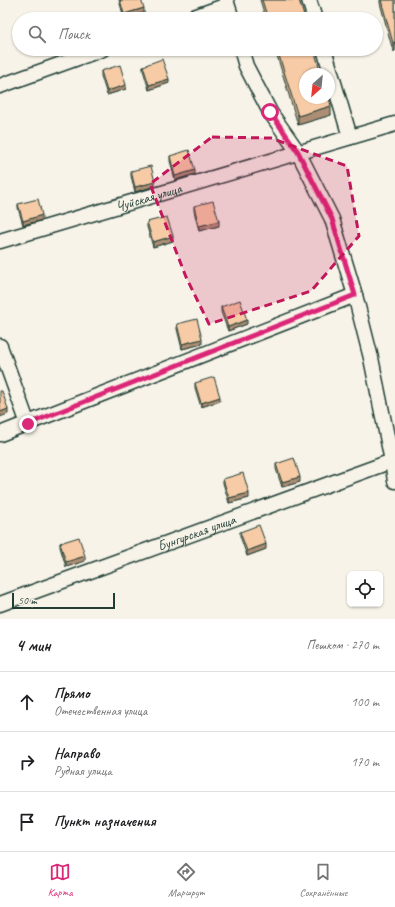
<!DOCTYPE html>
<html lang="ru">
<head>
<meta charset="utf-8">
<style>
	:root { --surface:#fff; --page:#f2f2f2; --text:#202124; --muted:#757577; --line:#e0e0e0; --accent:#db2777 }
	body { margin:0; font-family:Caveat,sans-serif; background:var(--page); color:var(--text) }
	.controls { position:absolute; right:12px; bottom:12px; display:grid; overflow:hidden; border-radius:6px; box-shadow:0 1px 3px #0004 }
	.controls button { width:36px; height:36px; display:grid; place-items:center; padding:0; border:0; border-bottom:1px solid var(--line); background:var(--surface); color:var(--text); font:20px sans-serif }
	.compass { position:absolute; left:299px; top:68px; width:36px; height:36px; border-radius:50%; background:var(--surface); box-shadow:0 1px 3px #0004; rotate:207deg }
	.scale { position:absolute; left:12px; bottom:10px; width:103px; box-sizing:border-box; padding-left:4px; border:2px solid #1f3d34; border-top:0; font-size:11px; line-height:14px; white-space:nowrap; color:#1f3d34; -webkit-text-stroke:3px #f7f3e8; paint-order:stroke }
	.stop { position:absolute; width:12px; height:12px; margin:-9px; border:3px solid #db2777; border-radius:50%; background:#fff }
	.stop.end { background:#db2777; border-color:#fff; box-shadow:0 1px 4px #0008 }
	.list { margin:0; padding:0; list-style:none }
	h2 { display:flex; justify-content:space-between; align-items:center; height:52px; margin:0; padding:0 16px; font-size:17px }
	h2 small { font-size:13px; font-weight:400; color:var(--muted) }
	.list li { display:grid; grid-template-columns:26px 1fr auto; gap:12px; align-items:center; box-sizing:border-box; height:60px; padding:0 16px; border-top:1px solid var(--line) }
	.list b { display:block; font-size:15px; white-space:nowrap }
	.list p { margin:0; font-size:13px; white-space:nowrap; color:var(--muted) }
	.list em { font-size:13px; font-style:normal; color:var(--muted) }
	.icon { flex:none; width:22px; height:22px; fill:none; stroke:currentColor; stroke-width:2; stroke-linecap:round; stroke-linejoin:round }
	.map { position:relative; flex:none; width:395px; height:619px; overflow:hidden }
	.search { position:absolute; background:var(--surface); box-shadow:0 1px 3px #0004; left:12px; right:12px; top:12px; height:44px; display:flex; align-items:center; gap:10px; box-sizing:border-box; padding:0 14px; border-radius:22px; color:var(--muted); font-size:15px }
	.sheet { height:232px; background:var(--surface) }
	nav { display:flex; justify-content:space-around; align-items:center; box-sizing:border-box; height:56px; border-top:1px solid var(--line); background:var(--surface); font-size:11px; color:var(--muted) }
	nav a { display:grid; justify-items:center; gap:2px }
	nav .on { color:var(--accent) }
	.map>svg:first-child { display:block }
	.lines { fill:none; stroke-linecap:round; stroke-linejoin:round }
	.minor-casing { stroke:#1f3d34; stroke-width:17 }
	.minor { stroke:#f7f3e8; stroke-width:14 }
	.wall { fill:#d4af8f; stroke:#1f3d34 }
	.shaded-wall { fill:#ad8e74; stroke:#1f3d34 }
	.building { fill:#f7cba6; stroke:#1f3d34 }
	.route { stroke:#db2777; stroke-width:5 }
	.marked { fill:#c2185b; fill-opacity:0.2; stroke:#c2185b; stroke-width:3; stroke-dasharray:8 5; stroke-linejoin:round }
	.labels { text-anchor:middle; stroke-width:3; stroke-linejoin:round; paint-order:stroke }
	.street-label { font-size:14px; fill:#1f3d34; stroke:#f7f3e8 }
</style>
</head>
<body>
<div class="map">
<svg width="395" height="619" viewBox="0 0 395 619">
	<rect width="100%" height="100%" fill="#f7f3e8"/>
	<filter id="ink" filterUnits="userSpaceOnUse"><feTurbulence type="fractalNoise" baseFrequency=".025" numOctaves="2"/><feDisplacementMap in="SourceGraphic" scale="8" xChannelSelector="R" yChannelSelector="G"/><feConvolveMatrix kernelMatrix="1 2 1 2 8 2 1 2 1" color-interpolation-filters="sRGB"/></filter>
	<g filter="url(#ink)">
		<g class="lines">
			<!-- minor casing -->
			<g class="minor-casing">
				<g id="minor">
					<path d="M226 0 232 19"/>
					<path d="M309 0 315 19"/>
					<path d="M188 19 227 5"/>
					<path d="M241 49 246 66 270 112 298 152 332 219 355 295 371 358 392 461 395 481"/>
					<path d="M324 49 350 137"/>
					<path d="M0 86 103 49"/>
					<path id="s1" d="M0 241 395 124"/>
					<path d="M0 346 28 424"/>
					<path d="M0 434 355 295"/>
					<path id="s2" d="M0 604 392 461"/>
				</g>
			</g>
			<!-- minor -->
			<use href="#minor" class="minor"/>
		</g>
		<!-- wall -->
		<path class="wall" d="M119 0H141L144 13 124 18Z
			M260 0H299L305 19H266Z
			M380 0H395V51H393L380 3Z
			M275 49H314L331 115 298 125Z
			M143 66 169 83 149 90 143 70Z
			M101 71 126 89 107 95 101 76Z
			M170 156 195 174 175 180 170 161Z
			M131 171 155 186 135 192 131 176Z
			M18 204 42 220 23 225 18 208Z
			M194 206 219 226 199 231 194 211Z
			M147 222 173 241 153 247 147 227Z
			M221 307 247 324 228 331 221 312Z
			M177 324 202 344 182 349 177 329Z
			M195 383 220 401 201 407 195 388Z
			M276 464 300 482 282 487 276 469Z
			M223 479 249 498 229 503 223 483Z
			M240 532 266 549 247 556 240 536Z
			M60 543 85 561 66 567 60 547Z"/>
		<!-- shaded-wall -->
		<path class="shaded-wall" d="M144 8V13L124 18V14Z
			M395 42V51H393V43Z
			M169 79V83L149 90V85Z
			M126 85V89L107 95V91Z
			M331 106V115L298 125V116Z
			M195 170V174L175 180V176Z
			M155 182V186L135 192V187Z
			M42 215V220L23 225V221Z
			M219 221V226L199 231V226Z
			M173 236V241L153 247V242Z
			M247 320V324L228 331V327Z
			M202 339V344L182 349V344Z
			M220 397V401L201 407V403Z
			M8 409V414L0 417V412Z
			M300 477V482L282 487V482Z
			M249 493V498L229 503V498Z
			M266 544V549L247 556V551Z
			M85 556V561L66 567V562Z"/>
		<!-- building -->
		<path class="building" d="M120 0H141L144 8 124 14Z
			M262 0H299L305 19H268Z
			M381 0H395V42L393 43Z
			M59 16 60 19H50Z
			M277 49H314L321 74H305V98H329L331 106 298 116Z
			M162 59 169 79 149 85 143 66Z
			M120 65 126 85 107 91 101 71Z
			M189 150 195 170 175 176 170 156Z
			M151 166 155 182 135 187 131 171Z
			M38 199 42 215 23 221 18 204Z
			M213 201 219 221 199 226 194 206Z
			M167 217 173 236 153 242 147 222Z
			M240 300 247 320 228 327 221 307Z
			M197 319 202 339 182 344 177 324Z
			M214 377 220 397 201 403 195 383Z
			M0 391H2L8 409 0 412Z
			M294 458 300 477 282 482 276 464Z
			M243 473 249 493 229 498 223 479Z
			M259 525 266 544 247 551 240 532Z
			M79 537 85 556 66 562 60 543Z"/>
	</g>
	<g class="lines" filter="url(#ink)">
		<!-- route -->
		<path class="route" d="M28 424 355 295 332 219 298 152 270 112"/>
	</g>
	<!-- marked area -->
	<path class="marked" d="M212 137 271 138 347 166 359 236 311 291 209 324 186 277 150 184Z"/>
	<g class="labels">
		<!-- street labels -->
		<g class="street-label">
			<text dy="5" stroke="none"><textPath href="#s1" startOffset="155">Чуйская улица</textPath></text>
			<text dy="5" stroke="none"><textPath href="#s2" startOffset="209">Бунгурская улица</textPath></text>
		</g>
	</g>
</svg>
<div class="controls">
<button><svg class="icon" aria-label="locate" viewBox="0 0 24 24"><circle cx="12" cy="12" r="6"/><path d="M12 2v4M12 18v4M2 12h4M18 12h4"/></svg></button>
</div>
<svg class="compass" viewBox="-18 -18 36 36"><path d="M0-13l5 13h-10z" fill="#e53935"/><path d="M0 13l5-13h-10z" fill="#757577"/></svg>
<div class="scale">50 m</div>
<div class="stop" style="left:270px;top:112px"></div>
<div class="stop end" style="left:28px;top:424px"></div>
<div class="search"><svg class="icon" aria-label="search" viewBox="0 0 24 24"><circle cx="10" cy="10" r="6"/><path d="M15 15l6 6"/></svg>Поиск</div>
</div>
<section class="sheet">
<h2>4 мин<small>Пешком · 270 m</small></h2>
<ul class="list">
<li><svg class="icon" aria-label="ahead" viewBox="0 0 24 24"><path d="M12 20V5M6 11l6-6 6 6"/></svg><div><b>Прямо</b><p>Отечественная улица</p></div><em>100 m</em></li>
<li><svg class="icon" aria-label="right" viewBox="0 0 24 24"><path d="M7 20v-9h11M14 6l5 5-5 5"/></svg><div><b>Направо</b><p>Рудная улица</p></div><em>170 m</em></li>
<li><svg class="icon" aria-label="arrive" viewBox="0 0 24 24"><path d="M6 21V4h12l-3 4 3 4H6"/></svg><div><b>Пункт назначения</b></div></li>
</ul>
</section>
<nav>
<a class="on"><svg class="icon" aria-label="map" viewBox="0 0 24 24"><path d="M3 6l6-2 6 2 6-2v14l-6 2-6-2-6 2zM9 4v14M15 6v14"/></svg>Карта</a>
<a><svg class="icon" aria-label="directions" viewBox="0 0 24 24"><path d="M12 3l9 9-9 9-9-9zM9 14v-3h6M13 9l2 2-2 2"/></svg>Маршрут</a>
<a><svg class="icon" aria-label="saved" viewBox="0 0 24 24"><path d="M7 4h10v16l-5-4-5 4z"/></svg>Сохранённые</a>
</nav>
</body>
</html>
